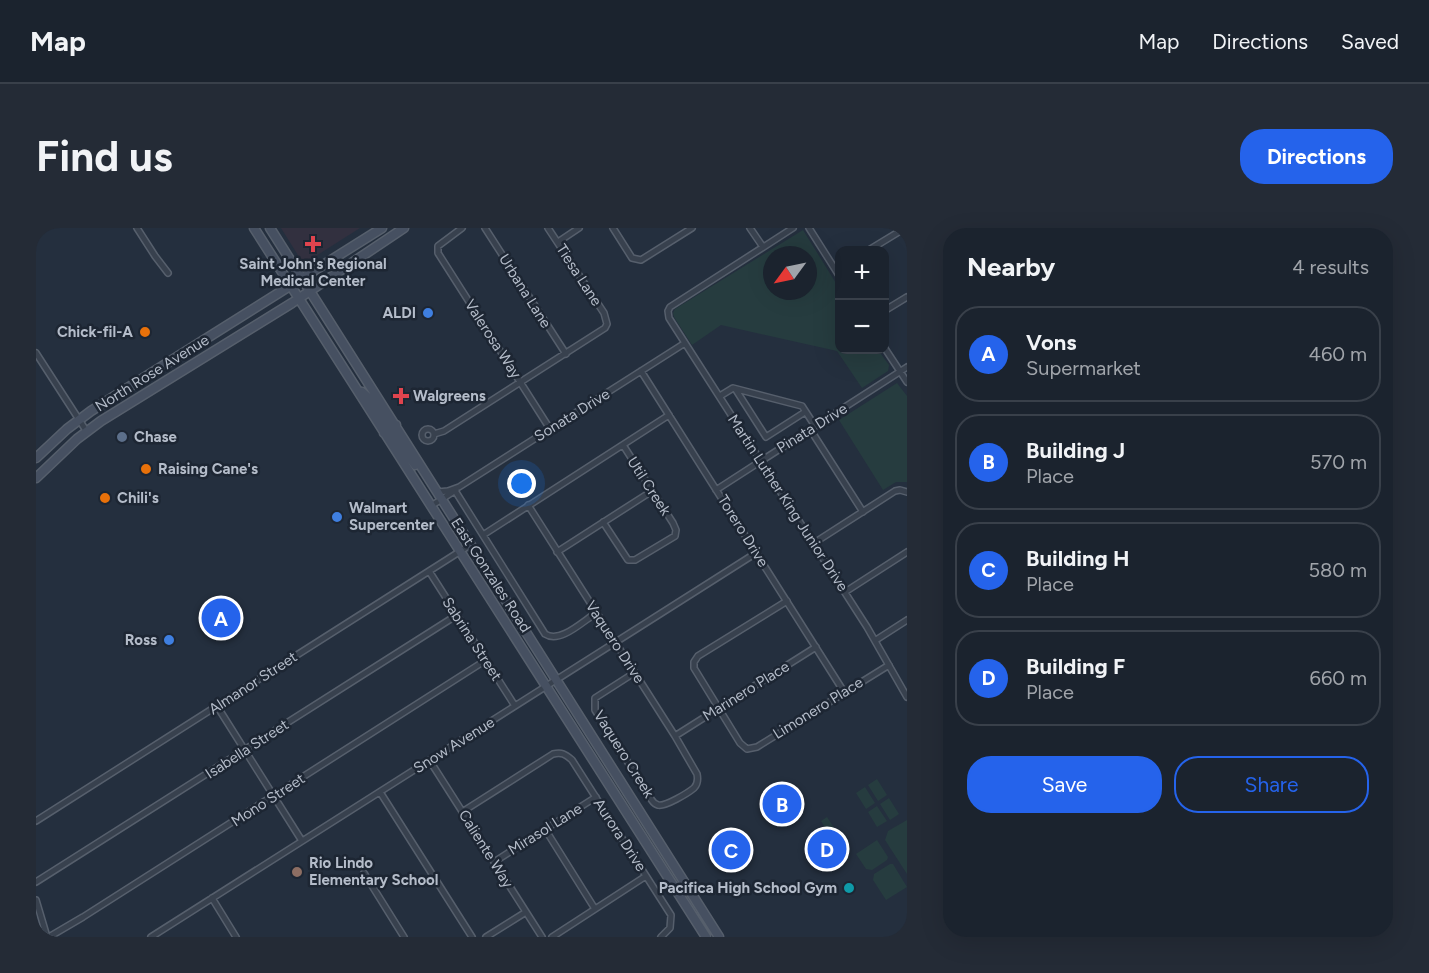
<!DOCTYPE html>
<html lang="en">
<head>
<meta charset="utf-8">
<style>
	:root { --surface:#1b232e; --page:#242b36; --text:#f1f3f6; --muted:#a0a4aa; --line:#39404a; --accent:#2563eb }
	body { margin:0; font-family:Figtree,sans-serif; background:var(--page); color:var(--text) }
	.controls { position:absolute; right:18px; top:18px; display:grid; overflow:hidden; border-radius:12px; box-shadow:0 6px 24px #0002 }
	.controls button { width:54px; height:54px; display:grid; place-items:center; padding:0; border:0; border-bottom:2px solid var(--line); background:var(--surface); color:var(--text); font:30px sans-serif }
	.compass { position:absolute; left:727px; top:18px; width:54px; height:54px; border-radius:50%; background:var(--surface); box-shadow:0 6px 24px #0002; rotate:237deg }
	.you { position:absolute; left:486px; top:256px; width:21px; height:21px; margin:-15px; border:4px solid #fff; border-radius:50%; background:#1a73e8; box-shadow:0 0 0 9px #1a73e833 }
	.badge { display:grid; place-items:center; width:39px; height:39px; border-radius:50%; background:var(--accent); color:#fff; font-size:20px; font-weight:700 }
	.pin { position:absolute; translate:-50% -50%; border:3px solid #fff; box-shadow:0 2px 6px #0006 }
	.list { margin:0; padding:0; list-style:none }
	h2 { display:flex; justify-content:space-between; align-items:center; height:78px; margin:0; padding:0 24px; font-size:26px }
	h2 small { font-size:20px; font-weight:400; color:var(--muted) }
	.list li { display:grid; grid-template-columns:39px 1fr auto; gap:18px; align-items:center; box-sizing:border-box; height:96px; margin:0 12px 12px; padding:0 12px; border:2px solid var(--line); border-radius:24px }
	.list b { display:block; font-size:22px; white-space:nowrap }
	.list p { margin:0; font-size:20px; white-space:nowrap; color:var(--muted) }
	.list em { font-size:20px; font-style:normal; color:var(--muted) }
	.actions { display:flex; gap:12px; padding:18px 24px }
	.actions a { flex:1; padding:14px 0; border:2px solid var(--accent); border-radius:24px; text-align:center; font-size:21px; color:var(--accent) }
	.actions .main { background:var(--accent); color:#fff }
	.map { position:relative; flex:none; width:871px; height:709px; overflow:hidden; border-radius:24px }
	header { display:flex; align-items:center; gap:36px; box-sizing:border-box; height:84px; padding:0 30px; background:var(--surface); border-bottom:2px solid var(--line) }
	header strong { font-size:28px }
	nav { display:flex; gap:33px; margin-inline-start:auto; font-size:21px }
	.intro { display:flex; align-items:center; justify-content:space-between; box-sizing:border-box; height:144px; padding:0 36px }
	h1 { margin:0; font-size:42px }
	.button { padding:15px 27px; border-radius:24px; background:var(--accent); color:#fff; font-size:21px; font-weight:700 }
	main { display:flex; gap:36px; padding:0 36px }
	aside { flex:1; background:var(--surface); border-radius:24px; box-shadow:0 6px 24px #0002 }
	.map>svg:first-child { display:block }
	.medical { fill:#32303f }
	.green { fill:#263c3f; fill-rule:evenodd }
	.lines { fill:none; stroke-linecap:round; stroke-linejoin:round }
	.minor-casing { stroke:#565f6c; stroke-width:8 }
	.secondary-casing { stroke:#565f6c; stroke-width:11 }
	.minor { stroke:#38414e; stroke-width:5 }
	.secondary { stroke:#465061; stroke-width:8 }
	.health-dot { fill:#e0444e; stroke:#1d2633; stroke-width:2 }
	.shop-dot { fill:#3f7fe0; stroke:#1d2633; stroke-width:2 }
	.food-dot { fill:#e8710a; stroke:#1d2633; stroke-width:2 }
	.service-dot { fill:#5c6f8a; stroke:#1d2633; stroke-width:2 }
	.education-dot { fill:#8d6e63; stroke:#1d2633; stroke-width:2 }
	.culture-dot { fill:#0f9aa8; stroke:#1d2633; stroke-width:2 }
	.labels { text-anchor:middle; stroke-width:5; stroke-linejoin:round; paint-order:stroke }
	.poi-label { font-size:15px; font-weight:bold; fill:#b4bcc9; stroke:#1d2633; text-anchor:start }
	.street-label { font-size:15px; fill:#b4bcc9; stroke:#1d2633 }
</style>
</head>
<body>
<header>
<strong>Map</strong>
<nav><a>Map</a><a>Directions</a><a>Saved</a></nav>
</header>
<div class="intro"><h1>Find us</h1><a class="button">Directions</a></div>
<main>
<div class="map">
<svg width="871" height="709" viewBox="0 0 871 709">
	<rect width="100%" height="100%" fill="#242f3e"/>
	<!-- medical -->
	<path class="medical" d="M245 0H324L272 33 265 32Z"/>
	<!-- green -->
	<path class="green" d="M767 2 803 60 804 122H842L853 137 852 143 826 160 801 123 685 97 656 117 638 89 637 85 639 81ZM736 27H772V63H736Z
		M861 155 871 168V254H860L847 262 803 192Z
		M841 551 851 567 842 573 832 557Z
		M829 559 839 575 830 581 820 565Z
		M853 570 863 586 854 592 844 576Z
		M841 578 851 593 841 599 832 584Z
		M791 589 813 623 799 632 796 628 802 624 798 619 800 617 785 593Z
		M871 592V646L849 612 852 603Z
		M841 612 852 629 851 632 836 642 830 641 820 626Z
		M854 636H857L871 659 850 672 837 652 838 646Z"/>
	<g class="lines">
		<!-- minor casing -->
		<g class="minor-casing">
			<path id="minor" d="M101 0 119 28 132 45
				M426 0 402 18V25L514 201
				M449 0 530 126
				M577 0 596 30 605 32 656 0
				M714 0 727 19
				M757 0 634 79 632 83 633 90 831 399 871 469
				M773 0 804 49
				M522 14 543 0
				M833 22 869 0
				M848 83 871 69
				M848 119 871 154
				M0 125 51 204
				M605 143 808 464
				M700 162 730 209 769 184
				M684 168 697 160 766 178 779 198
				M386 207a6 6 0 1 1 12 0a6 6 0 1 1-12 0Z
				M774 201 827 284
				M398 206 408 203 569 100 571 96 568 85 512 0
				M418 261 509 406C524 416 547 393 560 385
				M680 262 871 139
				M401 264 412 263 423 259 649 115
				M492 277 639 508 661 546C662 551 662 556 658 560 652 565 629 579 622 577 618 576 617 574 615 571L559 482V470L598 445
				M395 278 420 262
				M567 294 592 332H599L639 308 640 302 637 295 587 217
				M447 307 633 187
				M778 315 859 263 864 262 871 264
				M521 324 616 263
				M393 343 479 478
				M809 364 871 324
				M751 373 662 428 658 434V440L704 515 711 521 721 519 853 437
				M840 412 871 392
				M181 478 266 613
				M639 508 780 419
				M394 533 506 709
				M344 564 436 709
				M426 584 517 526C526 524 529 526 536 532L635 687 634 700 625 709
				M0 593 434 317
				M509 601 559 681
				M458 634 560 569
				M328 645 368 709
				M0 654 421 387
				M176 670 200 709
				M0 672 11 709
				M13 709 47 689 450 432
				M115 709 720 325
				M450 709 490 684
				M516 709 610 648"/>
		</g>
		<!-- secondary casing -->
		<g class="secondary-casing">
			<path id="secondary" d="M218 0 670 709
				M234 0 683 709
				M326 164 335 172 353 198 360 197
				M348 205 351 203 356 205 379 237
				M0 230 31 201 55 183 346 0
				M0 250 41 211 65 193 256 75 368 0"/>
		</g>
		<!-- minor -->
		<use href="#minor" class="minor"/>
		<!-- secondary -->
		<use href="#secondary" class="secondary"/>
	</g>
	<!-- markers -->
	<g class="health-dot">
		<path d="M274 7h6v6h6v6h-6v6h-6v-6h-6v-6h6z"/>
		<path d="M362 159h6v6h6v6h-6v6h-6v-6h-6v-6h6z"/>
	</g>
	<g class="shop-dot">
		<circle cx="392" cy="85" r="6"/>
		<circle cx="301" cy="289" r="6"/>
		<circle cx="133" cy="412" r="6"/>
	</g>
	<g class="food-dot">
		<circle cx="109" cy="104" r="6"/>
		<circle cx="110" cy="241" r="6"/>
		<circle cx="69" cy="270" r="6"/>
	</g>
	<circle class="service-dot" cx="86" cy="209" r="6"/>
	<circle class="education-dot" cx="261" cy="644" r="6"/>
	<circle class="culture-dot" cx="813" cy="660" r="6"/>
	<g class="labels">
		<!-- poi labels -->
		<g class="poi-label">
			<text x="277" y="41" text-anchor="middle">Saint John's Regional<tspan x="277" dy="17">Medical Center</tspan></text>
			<text x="380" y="90" text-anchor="end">ALDI</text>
			<text x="97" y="109" text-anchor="end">Chick-fil-A</text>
			<text x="377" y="173">Walgreens</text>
			<text x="98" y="214">Chase</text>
			<text x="122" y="246">Raising Cane's</text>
			<text x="81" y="275">Chili's</text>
			<text x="313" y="285">Walmart<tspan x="313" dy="17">Supercenter</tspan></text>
			<text x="121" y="417" text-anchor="end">Ross</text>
			<text x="273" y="640">Rio Lindo<tspan x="273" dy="17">Elementary School</tspan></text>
			<text x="801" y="665" text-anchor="end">Pacifica High School Gym</text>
		</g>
		<!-- street labels -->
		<g class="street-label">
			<text transform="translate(543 47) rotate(57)" y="5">Tiesa Lane</text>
			<text transform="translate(489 63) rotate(58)" y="5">Urbana Lane</text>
			<text transform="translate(457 111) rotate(57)" y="5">Valerosa Way</text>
			<text transform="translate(116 145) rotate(-32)" y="5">North Rose Avenue</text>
			<text transform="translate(536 187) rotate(-32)" y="5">Sonata Drive</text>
			<text transform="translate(776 200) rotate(-32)" y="5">Pinata Drive</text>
			<text transform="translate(613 258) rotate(57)" y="5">Util Creek</text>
			<text transform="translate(752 275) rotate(57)" y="5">Martin Luther King Junior Drive</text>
			<text transform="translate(707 303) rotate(58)" y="5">Torero Drive</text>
			<text transform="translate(455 347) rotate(57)" y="5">East Gonzales Road</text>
			<text transform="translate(436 411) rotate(57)" y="5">Sabrina Street</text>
			<text transform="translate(579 414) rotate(57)" y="5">Vaquero Drive</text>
			<text transform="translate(217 455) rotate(-33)" y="5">Almanor Street</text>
			<text transform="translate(710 463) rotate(-32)" y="5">Marinero Place</text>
			<text transform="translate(782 480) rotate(-32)" y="5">Limonero Place</text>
			<text transform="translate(418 517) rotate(-32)" y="5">Snow Avenue</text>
			<text transform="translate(211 521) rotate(-33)" y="5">Isabella Street</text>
			<text transform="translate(588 526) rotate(58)" y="5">Vaquero Creek</text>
			<text transform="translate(232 572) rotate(-33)" y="5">Mono Street</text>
			<text transform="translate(509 601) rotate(-32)" y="5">Mirasol Lane</text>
			<text transform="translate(584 607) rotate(57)" y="5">Aurora Drive</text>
			<text transform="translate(450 621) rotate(58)" y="5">Caliente Way</text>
		</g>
	</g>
</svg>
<div class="controls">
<button>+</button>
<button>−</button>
</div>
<svg class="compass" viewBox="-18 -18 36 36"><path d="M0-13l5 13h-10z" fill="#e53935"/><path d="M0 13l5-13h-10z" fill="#a0a4aa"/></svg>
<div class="you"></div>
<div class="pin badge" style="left:185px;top:390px">A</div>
<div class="pin badge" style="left:746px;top:576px">B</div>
<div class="pin badge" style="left:695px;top:622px">C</div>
<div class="pin badge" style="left:791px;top:621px">D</div>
</div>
<aside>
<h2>Nearby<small>4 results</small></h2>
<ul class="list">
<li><span class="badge">A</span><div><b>Vons</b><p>Supermarket</p></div><em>460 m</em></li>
<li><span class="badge">B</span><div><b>Building J</b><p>Place</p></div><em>570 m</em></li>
<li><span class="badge">C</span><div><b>Building H</b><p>Place</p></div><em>580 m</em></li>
<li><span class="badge">D</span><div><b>Building F</b><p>Place</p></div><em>660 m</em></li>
</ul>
<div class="actions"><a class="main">Save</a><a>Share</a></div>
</aside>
</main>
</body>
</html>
